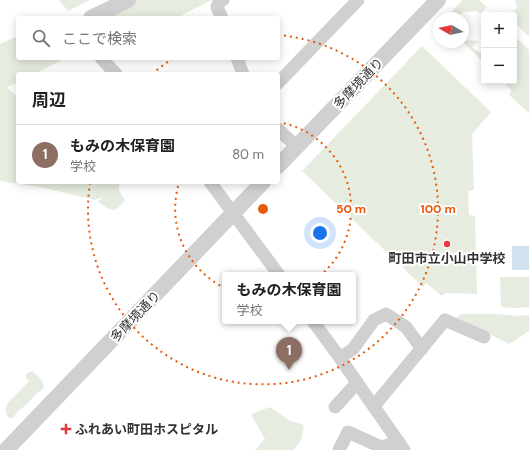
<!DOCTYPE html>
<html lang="ja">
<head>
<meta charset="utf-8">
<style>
	:root { --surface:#fff; --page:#f2f2f2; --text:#202124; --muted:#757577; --line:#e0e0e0; --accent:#e63946 }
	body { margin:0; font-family:"DM Sans","Noto Sans JP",sans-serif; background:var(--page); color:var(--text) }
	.controls { position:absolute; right:12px; top:12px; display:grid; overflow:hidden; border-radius:4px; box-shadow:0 2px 10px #0003 }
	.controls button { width:36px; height:36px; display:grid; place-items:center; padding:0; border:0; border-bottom:1px solid var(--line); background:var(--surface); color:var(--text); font:20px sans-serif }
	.compass { position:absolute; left:433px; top:12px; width:36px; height:36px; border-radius:50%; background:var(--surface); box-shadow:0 2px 10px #0003; rotate:279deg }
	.you { position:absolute; left:320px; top:233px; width:14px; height:14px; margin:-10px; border:3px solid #fff; border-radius:50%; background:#1a73e8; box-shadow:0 0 0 6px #1a73e833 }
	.badge { display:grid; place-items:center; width:26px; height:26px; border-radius:50%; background:var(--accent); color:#fff; font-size:13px; font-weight:700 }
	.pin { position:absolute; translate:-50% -33px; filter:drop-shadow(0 1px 2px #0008) }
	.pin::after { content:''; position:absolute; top:21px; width:14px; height:12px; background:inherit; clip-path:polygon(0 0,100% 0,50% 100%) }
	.popup { position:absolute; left:222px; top:272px; width:134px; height:52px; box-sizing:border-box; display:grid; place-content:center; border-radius:4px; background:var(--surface); filter:drop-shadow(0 1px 3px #0005); font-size:13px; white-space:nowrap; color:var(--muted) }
	.popup b { font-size:15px; color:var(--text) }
	.popup::after { content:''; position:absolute; left:50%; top:100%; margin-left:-8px; border:8px solid transparent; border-top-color:var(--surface) }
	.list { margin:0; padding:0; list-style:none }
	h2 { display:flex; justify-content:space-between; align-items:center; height:52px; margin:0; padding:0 16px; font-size:17px }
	h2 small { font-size:13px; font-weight:400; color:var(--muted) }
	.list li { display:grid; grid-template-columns:26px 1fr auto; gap:12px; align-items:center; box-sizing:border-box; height:60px; padding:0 16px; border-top:1px solid var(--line) }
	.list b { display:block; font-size:15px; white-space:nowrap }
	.list p { margin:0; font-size:13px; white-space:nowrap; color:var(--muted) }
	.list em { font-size:13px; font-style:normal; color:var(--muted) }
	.icon { flex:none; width:22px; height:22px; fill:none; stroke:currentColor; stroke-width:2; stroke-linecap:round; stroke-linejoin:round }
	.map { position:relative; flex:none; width:529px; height:450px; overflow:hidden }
	.search { position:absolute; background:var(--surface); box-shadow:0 2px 10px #0003; left:16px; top:16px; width:264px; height:44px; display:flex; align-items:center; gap:10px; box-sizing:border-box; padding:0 14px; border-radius:4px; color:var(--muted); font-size:15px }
	.panel { position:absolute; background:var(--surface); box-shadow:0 2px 10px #0003; left:16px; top:72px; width:264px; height:112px; border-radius:4px }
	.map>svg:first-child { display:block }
	.green { fill:#e6ecdf }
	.water { fill:#cfe2ee }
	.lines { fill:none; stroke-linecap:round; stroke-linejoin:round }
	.minor { stroke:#d0d0d0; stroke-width:13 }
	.tertiary { stroke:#d0d0d0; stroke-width:16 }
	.ring { fill:none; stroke:#e8590c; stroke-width:2; stroke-dasharray:2 4 }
	.poi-dot { fill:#e63946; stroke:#fff; stroke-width:1.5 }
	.labels { text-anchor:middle; stroke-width:4; stroke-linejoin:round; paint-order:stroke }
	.street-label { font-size:13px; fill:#333; stroke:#fff }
	.poi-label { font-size:13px; font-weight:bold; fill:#333; stroke:#fff }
	.centre { fill:#e8590c; stroke:#fff; stroke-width:2 }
	.ring-label { font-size:12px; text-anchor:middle; font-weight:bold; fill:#e8590c; stroke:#fff; stroke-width:4; stroke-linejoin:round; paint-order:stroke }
</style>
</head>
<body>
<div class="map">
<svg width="529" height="450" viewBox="0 0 529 450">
	<rect width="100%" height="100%" fill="#fff"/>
	<!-- green -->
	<path class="green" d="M59 0H90L68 11Z
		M138 0H212L176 18H101Z
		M463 0H479L487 7 480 14 477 11 463 12 458 18H445Z
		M514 0H529V37L514 21V15H510L517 8 516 2Z
		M514 35 529 50V113L509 95 512 91 502 81H514Z
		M18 36V58H66L34 74H18V82L7 87 18 98V182H121C116 188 121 194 125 200L118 208 113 210 107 208 98 202 103 197 95 200 40 187 0 181V44Z
		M463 37 466 40 478 41 472 47 480 53 484 48V63L463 42Z
		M422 46 491 112 472 134 474 190 468 191 469 215 475 216 477 294 446 293 442 296 426 283 423 287 302 171Z
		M500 277H529V307L514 308 501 307Z
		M461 314H497L518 316 529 315V331L509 344 457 318Z
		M32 371 41 379 44 386 42 390 36 394 25 406 19 410 12 419 8 417 5 410 8 403 29 381 26 378V374Z
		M270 407 290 421 304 425 301 440 294 450H255L265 439 251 414Z"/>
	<!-- water -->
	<path class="water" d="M512 246H529V270H512Z"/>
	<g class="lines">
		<!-- minor -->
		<path class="minor" d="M222 18 217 7 219 2 223 0
			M101 58 116 74
			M237 58 243 74
			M278 83 358 0
			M278 129 297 147
			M210 182 279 275
			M313 321 340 358 404 450
			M340 358 353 349 374 320 386 314 406 327 422 349
			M374 406 445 320 484 337
			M335 407 357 383
			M339 450 348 432 381 447 399 442"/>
		<!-- tertiary -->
		<path class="tertiary" d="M91 18 128 0
			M278 166 438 0
			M6 450 263 182"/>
	</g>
	<!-- distance rings -->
	<g class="ring">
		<path d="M278 122A88 88 0 1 1 179 183"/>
		<path d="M152 74A175 175 0 0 1 174 58M278 35A175 175 0 1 1 90 183"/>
	</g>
	<!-- markers -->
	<g class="poi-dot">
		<circle cx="447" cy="244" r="4"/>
		<path d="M64 423h4v4h4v4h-4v4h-4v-4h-4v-4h4z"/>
	</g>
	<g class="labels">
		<!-- street labels -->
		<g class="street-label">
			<text transform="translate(358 83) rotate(-46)" y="5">多摩境通り</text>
			<text transform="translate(135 316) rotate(-46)" y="5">多摩境通り</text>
		</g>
		<!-- poi labels -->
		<g class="poi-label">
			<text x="447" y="263">町田市立小山中学校</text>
			<text x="75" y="434" text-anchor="start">ふれあい町田ホスピタル</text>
		</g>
	</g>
	<circle cx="263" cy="209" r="6" class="centre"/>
	<g class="ring-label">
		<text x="351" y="213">50 m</text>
		<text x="438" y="213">100 m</text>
	</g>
</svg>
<div class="controls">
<button>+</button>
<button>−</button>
</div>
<svg class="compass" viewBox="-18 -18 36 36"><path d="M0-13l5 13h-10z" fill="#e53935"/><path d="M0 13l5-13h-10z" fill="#757577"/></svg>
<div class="you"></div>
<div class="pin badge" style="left:289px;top:370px;background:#8d6e63">1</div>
<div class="popup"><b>もみの木保育園</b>学校</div>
<div class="search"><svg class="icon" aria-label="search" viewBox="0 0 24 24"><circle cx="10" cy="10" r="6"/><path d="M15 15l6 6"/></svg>ここで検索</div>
<section class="panel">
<h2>周辺<small></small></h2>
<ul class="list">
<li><span class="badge" style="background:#8d6e63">1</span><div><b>もみの木保育園</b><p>学校</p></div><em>80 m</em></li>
</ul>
</section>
</div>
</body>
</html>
